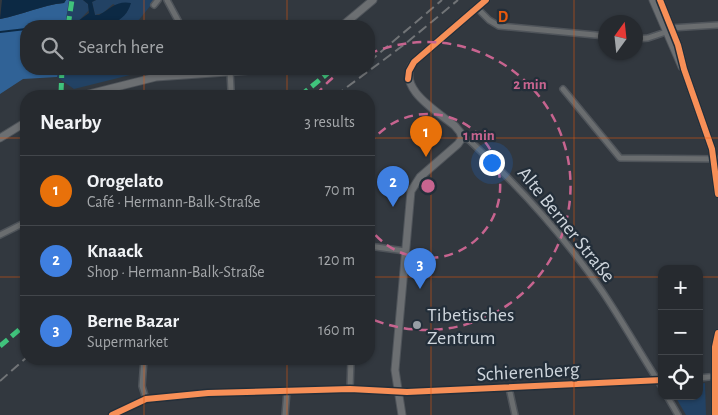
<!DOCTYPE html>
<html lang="en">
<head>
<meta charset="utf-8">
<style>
	:root { --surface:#262a2f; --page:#32363b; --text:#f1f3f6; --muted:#a4a7aa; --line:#42464b; --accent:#db2777 }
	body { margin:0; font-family:"Alegreya Sans",sans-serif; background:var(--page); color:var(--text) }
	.controls { position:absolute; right:15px; bottom:15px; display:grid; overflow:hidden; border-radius:10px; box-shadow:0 1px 4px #0004 }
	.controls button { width:45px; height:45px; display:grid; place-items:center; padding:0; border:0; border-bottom:1px solid var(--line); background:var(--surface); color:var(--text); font:25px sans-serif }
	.compass { position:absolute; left:598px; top:15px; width:45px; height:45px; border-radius:50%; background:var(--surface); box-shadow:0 1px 4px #0004; rotate:15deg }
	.you { position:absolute; left:491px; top:162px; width:18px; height:18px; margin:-12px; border:4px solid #fff; border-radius:50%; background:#1a73e8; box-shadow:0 0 0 8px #1a73e833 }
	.badge { display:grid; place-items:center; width:32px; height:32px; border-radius:50%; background:var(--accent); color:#fff; font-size:16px; font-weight:700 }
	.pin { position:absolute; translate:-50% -41px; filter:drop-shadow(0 1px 2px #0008) }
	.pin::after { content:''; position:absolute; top:26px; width:18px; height:15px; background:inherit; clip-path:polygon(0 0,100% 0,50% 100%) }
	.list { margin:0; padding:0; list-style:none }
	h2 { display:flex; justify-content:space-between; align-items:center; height:65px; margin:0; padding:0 20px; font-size:21px }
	h2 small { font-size:16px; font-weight:400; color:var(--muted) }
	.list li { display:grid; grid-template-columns:32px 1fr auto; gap:15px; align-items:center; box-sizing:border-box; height:70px; padding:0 20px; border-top:1px solid var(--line) }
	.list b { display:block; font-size:19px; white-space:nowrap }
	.list p { margin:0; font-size:16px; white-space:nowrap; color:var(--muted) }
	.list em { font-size:16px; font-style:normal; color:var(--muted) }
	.icon { flex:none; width:28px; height:28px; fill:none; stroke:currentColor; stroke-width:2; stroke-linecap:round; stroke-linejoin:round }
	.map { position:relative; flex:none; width:718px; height:415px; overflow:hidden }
	.search { position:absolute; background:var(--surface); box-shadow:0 1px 4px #0004; left:20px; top:20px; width:355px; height:55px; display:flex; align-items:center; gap:12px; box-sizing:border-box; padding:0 18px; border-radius:20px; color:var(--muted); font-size:19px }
	.panel { position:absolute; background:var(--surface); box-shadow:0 1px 4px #0004; left:20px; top:90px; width:355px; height:275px; border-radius:20px }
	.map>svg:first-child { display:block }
	.green { fill:#224264 }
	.forest { fill:#306296 }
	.water { fill:#0c2944 }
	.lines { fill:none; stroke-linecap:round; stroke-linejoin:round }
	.stream { stroke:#0c2944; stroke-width:2 }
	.street-casing { stroke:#4f545a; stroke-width:8 }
	.secondary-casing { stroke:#4f545a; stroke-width:9 }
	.street { stroke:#6a6d6f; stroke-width:5 }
	.secondary { stroke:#6c6f72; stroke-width:7 }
	.rail { stroke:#717477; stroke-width:2; stroke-dasharray:10 5; stroke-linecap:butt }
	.quiet { stroke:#40c37c; stroke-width:5; stroke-dasharray:10 5; stroke-linecap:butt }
	.cycleway-casing { stroke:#232e39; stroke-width:9 }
	.cycleway { stroke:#f78f57; stroke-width:6 }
	.grid { fill:none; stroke:#e8590c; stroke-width:1; stroke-opacity:0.55 }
	.ring { fill:none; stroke:#c7648f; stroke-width:2.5; stroke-dasharray:9 6 }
	.poi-dot { fill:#979ea5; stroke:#232e39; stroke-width:2 }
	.labels { text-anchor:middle; stroke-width:4.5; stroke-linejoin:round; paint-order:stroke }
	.street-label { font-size:20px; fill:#ced5dc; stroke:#232e39 }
	.poi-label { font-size:20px; fill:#ced5dc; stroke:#232e39; text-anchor:start }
	.grid-label { font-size:16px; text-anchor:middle; font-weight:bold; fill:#e8590c; stroke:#232e39; stroke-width:4.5; stroke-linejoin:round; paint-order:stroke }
	.centre { fill:#c7648f; stroke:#232e39; stroke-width:2.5 }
	.ring-label { font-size:15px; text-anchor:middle; font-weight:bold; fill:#c7648f; stroke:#232e39; stroke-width:4.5; stroke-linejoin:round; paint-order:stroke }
</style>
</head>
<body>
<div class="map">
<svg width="718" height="415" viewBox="0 0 718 415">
	<rect width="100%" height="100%" fill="#32383f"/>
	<!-- green -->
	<path class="green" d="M69 0H83L88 4 89 10 74 26H65Z
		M96 0H155L134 26H109L127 12 113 4 103 13 95 15 92 2Z
		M59 69 85 71V69H127L130 75 74 89 57 77Z
		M705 383 706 415H686L675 396H699V384Z"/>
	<!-- forest -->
	<path class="forest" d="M66 0H69L65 26H26V69H59L57 77 23 79 0 94V19C22 15 42 5 64 3Z"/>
	<!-- water -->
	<path class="water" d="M2 0H66L64 3C42 5 22 15 0 19Z
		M83 0H96L92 2 95 15H99C110 9 117 0 131 3 123 30 95 26 74 26V24L89 13 88 4Z"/>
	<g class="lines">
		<!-- stream -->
		<path class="stream" d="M43 26 66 21 74 24
			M0 32 26 29"/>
		<!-- street casing -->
		<g class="street-casing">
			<path id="street" d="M167 0 181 26
				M154 5 158 0
				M477 8 489 20 499 26 606 36
				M670 28 718 25
				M636 39 648 38 666 32
				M563 89 620 158 718 159
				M229 96 231 90 230 71
				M462 138 469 140C519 186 563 235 602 291 623 322 641 355 662 387
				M0 235 26 222
				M369 246 405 251
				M144 359 142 386 146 399
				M699 378 718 376
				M509 388 515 415
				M350 389 351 359
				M667 396 678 415
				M112 415 146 399 208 393 350 389 407 392 662 380
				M285 415 287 391"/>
		</g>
		<!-- secondary casing -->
		<g class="secondary-casing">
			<path id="secondary" d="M653 0 682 67
				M660 0 678 45 684 69 712 149 718 194
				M342 26 373 0
				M81 96 156 77 269 69
				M0 138 26 122
				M402 415 395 370 411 191 420 177 458 144 462 138 460 132 455 126C438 112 394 87 414 62L486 0
				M715 415V347L718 333"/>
		</g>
		<!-- street -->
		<use href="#street" class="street"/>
		<!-- secondary -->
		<use href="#secondary" class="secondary"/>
		<!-- rail -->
		<path class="rail" d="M369 62 442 0
			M335 96 405 44 458 0
			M0 381 26 358"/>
		<!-- quiet -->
		<path class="quiet" d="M68 26 72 0
			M61 93 62 69
			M300 96 333 69
			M0 346 26 324"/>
		<!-- cycleway casing -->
		<g class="cycleway-casing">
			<path id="cycleway" d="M660 0 678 45 684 69 712 149 718 194
				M408 79 409 71 414 62 486 0
				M112 415 146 399 208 393 350 389 407 392 662 380
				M715 415V347L718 333"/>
		</g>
		<!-- cycleway -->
		<use href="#cycleway" class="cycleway"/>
	</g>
	<!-- grid -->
	<path class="grid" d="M144 0V26M287 0V26M431 0V415M574 0V415M144 69V96M287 69V96M0 138H26M369 138H718M0 277H26M369 277H662M699 277H718M144 359V415M287 359V415"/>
	<!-- distance rings -->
	<g class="ring">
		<path d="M369 145A72 72 0 1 1 369 227"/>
		<path d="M316 95A144 144 0 0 1 344 69M369 54A144 144 0 1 1 369 318"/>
	</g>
	<!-- markers -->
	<circle class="poi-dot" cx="417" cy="325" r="5"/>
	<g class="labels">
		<!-- street labels -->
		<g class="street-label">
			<text transform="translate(567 224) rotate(51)" y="7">Alte Berner Straße</text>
			<text transform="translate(528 371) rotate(-3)" y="7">Schierenberg</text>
		</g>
		<!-- poi labels -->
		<g class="poi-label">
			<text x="427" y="321">Tibetisches<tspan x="427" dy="23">Zentrum</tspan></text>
		</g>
	</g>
	<g class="grid-label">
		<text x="503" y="22">D</text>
	</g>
	<circle cx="428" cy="186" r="8" class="centre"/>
	<g class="ring-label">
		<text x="530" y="89">2 min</text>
		<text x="479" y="140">1 min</text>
	</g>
</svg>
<div class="controls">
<button>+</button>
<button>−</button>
<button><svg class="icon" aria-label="locate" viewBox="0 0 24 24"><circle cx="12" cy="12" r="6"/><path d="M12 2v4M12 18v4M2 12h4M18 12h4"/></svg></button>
</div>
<svg class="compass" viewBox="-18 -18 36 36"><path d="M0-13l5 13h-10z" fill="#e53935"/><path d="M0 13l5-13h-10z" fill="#a4a7aa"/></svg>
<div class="you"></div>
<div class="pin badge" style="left:426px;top:157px;background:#e8710a">1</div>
<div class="pin badge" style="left:393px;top:207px;background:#3f7fe0">2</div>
<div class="pin badge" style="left:420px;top:289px;background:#3f7fe0">3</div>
<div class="search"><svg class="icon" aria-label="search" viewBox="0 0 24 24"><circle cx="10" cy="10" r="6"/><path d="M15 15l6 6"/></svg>Search here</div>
<section class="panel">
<h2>Nearby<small>3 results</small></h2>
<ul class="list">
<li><span class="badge" style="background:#e8710a">1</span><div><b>Orogelato</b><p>Café · Hermann-Balk-Straße</p></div><em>70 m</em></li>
<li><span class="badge" style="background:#3f7fe0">2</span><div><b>Knaack</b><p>Shop · Hermann-Balk-Straße</p></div><em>120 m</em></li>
<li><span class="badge" style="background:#3f7fe0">3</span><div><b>Berne Bazar</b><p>Supermarket</p></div><em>160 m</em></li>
</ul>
</section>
</div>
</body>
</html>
